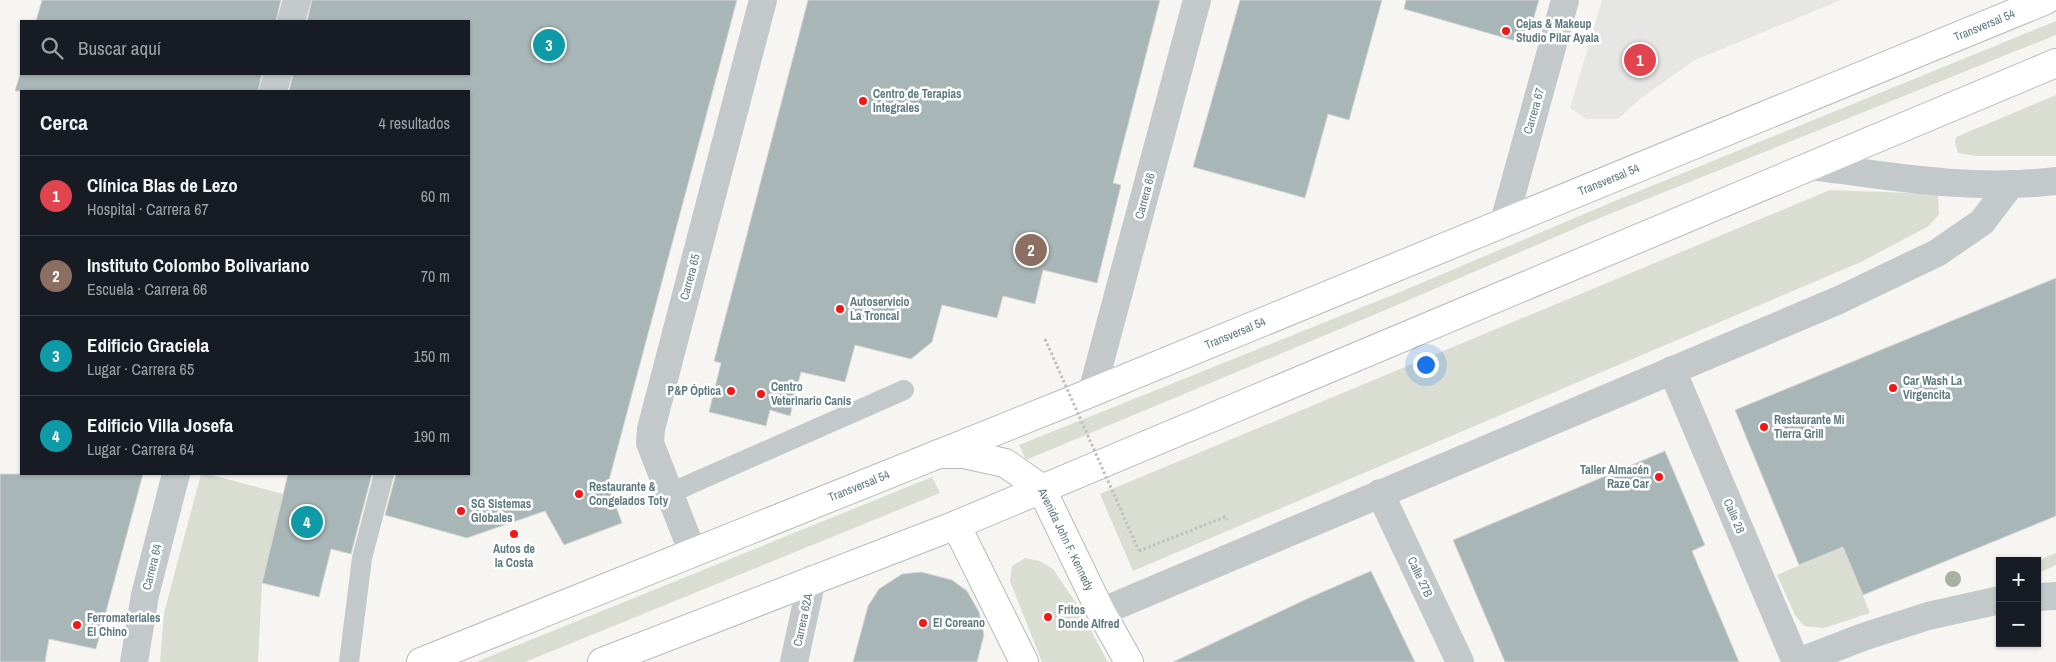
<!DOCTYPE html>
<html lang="es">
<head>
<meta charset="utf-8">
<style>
	:root { --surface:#171b24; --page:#20242c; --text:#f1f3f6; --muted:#9ea1a6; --line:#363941; --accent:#ea580c }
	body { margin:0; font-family:"Archivo Narrow",sans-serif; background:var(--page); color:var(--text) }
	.controls { position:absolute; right:15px; bottom:15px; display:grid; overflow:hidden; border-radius:0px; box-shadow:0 1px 4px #0004 }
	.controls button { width:45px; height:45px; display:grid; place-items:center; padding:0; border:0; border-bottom:1px solid var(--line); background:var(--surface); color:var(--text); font:25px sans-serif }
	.you { position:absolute; left:1425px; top:364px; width:18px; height:18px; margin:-12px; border:4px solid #fff; border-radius:50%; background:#1a73e8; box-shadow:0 0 0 8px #1a73e833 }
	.badge { display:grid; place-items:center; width:32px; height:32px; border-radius:50%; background:var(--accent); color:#fff; font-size:16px; font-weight:700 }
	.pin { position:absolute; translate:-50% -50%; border:2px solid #fff; box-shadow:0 1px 5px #0006 }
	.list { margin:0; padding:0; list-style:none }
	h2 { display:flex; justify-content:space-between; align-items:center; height:65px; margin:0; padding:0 20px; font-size:21px }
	h2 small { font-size:16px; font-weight:400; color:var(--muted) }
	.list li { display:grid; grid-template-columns:32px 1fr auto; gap:15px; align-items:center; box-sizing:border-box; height:80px; padding:0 20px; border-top:1px solid var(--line) }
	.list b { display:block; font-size:19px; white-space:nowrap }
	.list p { margin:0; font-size:16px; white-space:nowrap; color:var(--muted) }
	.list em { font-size:16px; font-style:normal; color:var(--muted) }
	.icon { flex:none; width:28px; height:28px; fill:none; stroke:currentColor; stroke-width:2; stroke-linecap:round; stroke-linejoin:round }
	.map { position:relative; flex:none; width:2056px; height:662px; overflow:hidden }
	.search { position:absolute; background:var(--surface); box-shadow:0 1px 4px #0004; left:20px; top:20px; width:450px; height:55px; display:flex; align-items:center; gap:12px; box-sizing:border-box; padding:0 18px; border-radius:0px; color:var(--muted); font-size:19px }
	.panel { position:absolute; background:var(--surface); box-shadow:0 1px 4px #0004; left:20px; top:90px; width:450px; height:385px; border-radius:0px }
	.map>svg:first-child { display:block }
	.built { fill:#e6e7e5 }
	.green { fill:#daded2 }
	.building { fill:#a9b6b7; stroke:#d7d6d4 }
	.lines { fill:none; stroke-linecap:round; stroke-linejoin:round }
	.secondary-casing { stroke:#b2bbbd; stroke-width:30 }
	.primary-casing { stroke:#b6bcbe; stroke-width:30 }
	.path { stroke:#bcc0c1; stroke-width:3; stroke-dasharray:2.5 2.5; stroke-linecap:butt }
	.lane { stroke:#c3c9ca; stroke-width:20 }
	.street { stroke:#c3c9ca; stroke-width:28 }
	.secondary { stroke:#fff; stroke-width:28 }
	.primary { stroke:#fff; stroke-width:28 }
	.path-bridge { stroke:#bcc0c1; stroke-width:3; stroke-dasharray:2.5 2.5; stroke-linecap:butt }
	.tree { fill:#a8b0a0 }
	.poi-dot { fill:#f21815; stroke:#fff; stroke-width:2 }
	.labels { text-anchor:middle; stroke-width:5; stroke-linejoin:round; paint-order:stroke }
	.poi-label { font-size:12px; font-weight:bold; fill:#5e797f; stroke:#fff; text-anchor:start }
	.street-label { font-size:12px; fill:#5e797f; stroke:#fff }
</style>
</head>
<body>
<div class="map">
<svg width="2056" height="662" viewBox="0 0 2056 662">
	<rect width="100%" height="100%" fill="#f6f5f2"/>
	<!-- built -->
	<path class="built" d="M1602 0H1841L1693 61 1640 99 1618 119H1587L1570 108Z"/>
	<!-- green -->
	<path class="green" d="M2056 21V35L1590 222 1383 311 1026 460 1019 445 1400 292 1622 198Z
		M2056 95V156H1976L1958 153 1955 143 1956 137Z
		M1830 190 1938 194 1939 214 1929 226 1861 262 1133 571 1100 494Z
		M201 474H208L283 494 262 583 258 662H160L164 613Z
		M932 477 940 493 562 647 525 662H476Z
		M1843 547 1870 613 1824 628 1804 626 1795 615 1777 575Z
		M2056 553V565L2037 574 2036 561Z
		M1025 558 1040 561 1053 569 1076 603 1108 662H1042L1010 581 1012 566Z"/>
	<!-- building -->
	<path class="building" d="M42 0H281L276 21H36Z
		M312 0H737L608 484 622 523 564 545 545 511 467 538 385 515 396 474H469V91H289L293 74H469V21H307Z
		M808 0H1160L1113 183 1121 185 1097 283 1043 270 1035 304 1003 296 997 318 942 305 932 342 911 359 855 345 845 382 801 372 790 416 770 410 766 426 709 412 721 363 714 361Z
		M1240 0H1382L1349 120 1328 114 1305 198 1193 167Z
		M1406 0H1539L1526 44 1404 9Z
		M21 71V74H262L258 91H15Z
		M2056 278V516L1863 595 1843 547 1799 565 1735 410Z
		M1665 451 1705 545 1692 551 1739 662H1505L1453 540Z
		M0 474H143L96 649 49 639 45 662H0Z
		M288 474H372L351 554 331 549 319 597 262 583Z
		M1371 571 1415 662H1173L1311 597Z
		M921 572 952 580 967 591 979 612 984 635 977 662H853L868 606 879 589 902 574Z"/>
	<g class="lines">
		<!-- secondary casing -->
		<g class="secondary-casing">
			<g id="secondary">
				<path id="s1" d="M938 454H964L1005 463 1041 488 1101 612 1129 662"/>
				<path d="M956 525 1024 662"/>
			</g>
		</g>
		<!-- primary casing -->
		<g class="primary-casing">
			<g id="primary">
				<path id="s2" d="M421 662 1068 402 2046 0"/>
				<path d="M602 662 956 525 2056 63"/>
			</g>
		</g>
		<!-- path -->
		<path class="path" d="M1139 551 1225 517 1227 520"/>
		<!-- lane -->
		<path class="lane" d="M668 494 904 390
			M349 662 362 558 384 474"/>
		<!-- street -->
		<path class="street" d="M291 21 297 0
			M273 91 278 74
			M1812 166C1894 177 1972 191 2056 181
			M1504 222 1565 0
			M1672 370 1796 662
			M1092 392 1197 0
			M1380 493 1460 662
			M692 551 650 443 651 429 763 0
			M2037 597 2056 596
			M1101 612 1839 300 1937 253 1982 222 2011 184
			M134 662 145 595 176 474
			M794 662 812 579
			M1798 662 1863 637 1928 616 2000 600"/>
		<!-- secondary -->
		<use href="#secondary" class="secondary"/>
		<!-- primary -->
		<use href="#primary" class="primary"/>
		<!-- path-bridge -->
		<path class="path-bridge" d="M1045 339 1139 551"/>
	</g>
	<!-- trees -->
	<circle class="tree" cx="1953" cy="579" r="8"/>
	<!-- markers -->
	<g class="poi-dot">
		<circle cx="1506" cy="31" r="5"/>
		<circle cx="863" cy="101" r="5"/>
		<circle cx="840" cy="309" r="5"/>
		<circle cx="1893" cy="388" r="5"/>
		<circle cx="731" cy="391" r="5"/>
		<circle cx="761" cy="394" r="5"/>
		<circle cx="1764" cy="427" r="5"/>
		<circle cx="1659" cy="477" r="5"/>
		<circle cx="579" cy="494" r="5"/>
		<circle cx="461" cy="511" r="5"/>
		<circle cx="514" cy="534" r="5"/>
		<circle cx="1048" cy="617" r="5"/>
		<circle cx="923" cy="623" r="5"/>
		<circle cx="77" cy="625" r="5"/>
	</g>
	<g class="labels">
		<!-- poi labels -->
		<g class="poi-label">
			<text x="1516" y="28">Cejas &amp; Makeup<tspan x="1516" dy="14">Studio Pilar Ayala</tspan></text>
			<text x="873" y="98">Centro de Terapias<tspan x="873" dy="14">Integrales</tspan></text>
			<text x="850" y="306">Autoservicio<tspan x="850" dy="14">La Troncal</tspan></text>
			<text x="1903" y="385">Car Wash La<tspan x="1903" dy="14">Virgencita</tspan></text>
			<text x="771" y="391">Centro<tspan x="771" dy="14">Veterinario Canis</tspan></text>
			<text x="721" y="395" text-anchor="end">P&amp;P Óptica</text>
			<text x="1774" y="424">Restaurante Mi<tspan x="1774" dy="14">Tierra Grill</tspan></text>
			<text x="1649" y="474" text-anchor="end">Taller Almacén<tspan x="1649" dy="14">Raze Car</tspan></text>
			<text x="589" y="491">Restaurante &amp;<tspan x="589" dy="14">Congelados Toty</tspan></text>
			<text x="471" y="508">SG Sistemas<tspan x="471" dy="14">Globales</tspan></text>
			<text x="514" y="553" text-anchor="middle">Autos de<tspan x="514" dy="14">la Costa</tspan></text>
			<text x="1058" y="614">Fritos<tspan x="1058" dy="14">Donde Alfred</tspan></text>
			<text x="87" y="622">Ferromateriales<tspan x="87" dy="14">El Chino</tspan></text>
			<text x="933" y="627">El Coreano</text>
		</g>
		<!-- street labels -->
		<g class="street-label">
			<text dy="4" stroke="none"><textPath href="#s2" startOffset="1688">Transversal 54</textPath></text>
			<text transform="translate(1534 111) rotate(-74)" y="4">Carrera 67</text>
			<text dy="4" stroke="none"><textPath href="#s2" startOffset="1282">Transversal 54</textPath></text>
			<text transform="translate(1145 196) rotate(-75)" y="4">Carrera 66</text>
			<text transform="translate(690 277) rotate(-75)" y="4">Carrera 65</text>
			<text dy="4" stroke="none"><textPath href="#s2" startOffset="878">Transversal 54</textPath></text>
			<text dy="4" stroke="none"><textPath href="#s2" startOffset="472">Transversal 54</textPath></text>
			<text transform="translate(1734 516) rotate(67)" y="4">Calle 28</text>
			<text dy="4" stroke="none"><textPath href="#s1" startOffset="169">Avenida John F. Kennedy</textPath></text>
			<text transform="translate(152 567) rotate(-76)" y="4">Carrera 64</text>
			<text transform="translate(1420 577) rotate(65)" y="4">Calle 27B</text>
			<text transform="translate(803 620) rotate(-78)" y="4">Carrera 62A</text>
		</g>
	</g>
</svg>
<div class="controls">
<button>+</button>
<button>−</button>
</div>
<div class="you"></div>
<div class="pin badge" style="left:1640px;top:60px;background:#e0444e">1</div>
<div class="pin badge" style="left:1031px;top:250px;background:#8d6e63">2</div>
<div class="pin badge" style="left:549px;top:45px;background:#0f9aa8">3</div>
<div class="pin badge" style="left:307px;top:522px;background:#0f9aa8">4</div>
<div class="search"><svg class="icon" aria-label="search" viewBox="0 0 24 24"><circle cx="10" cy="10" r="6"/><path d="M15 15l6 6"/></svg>Buscar aquí</div>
<section class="panel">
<h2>Cerca<small>4 resultados</small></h2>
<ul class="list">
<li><span class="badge" style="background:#e0444e">1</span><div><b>Clínica Blas de Lezo</b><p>Hospital · Carrera 67</p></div><em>60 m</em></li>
<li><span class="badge" style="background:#8d6e63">2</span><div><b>Instituto Colombo Bolivariano</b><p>Escuela · Carrera 66</p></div><em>70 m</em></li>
<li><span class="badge" style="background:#0f9aa8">3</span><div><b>Edificio Graciela</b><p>Lugar · Carrera 65</p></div><em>150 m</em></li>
<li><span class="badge" style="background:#0f9aa8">4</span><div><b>Edificio Villa Josefa</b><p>Lugar · Carrera 64</p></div><em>190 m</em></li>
</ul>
</section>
</div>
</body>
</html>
